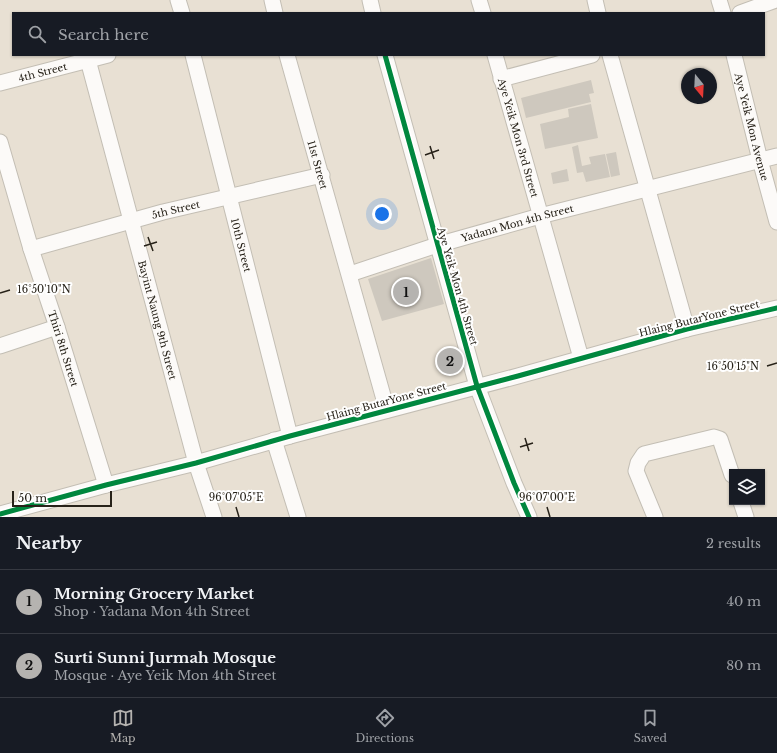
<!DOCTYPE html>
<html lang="en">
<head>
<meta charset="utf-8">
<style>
	:root { --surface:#171b24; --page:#242831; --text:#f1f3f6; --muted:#9ea1a6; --line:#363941; --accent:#b5b3b0 }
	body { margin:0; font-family:"Libre Baskerville",serif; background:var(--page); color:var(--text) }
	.controls { position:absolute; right:12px; bottom:12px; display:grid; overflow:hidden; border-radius:0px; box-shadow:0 1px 3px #0004 }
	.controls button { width:36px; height:36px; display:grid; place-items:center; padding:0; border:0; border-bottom:1px solid var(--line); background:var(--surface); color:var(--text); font:20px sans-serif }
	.compass { position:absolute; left:681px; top:68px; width:36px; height:36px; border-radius:50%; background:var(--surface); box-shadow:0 1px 3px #0004; rotate:162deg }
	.scale { position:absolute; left:12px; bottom:10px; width:100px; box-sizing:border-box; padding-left:4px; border:2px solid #272219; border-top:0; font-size:11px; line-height:14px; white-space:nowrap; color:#272219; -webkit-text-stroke:3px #fff; paint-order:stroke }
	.you { position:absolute; left:382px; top:214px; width:14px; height:14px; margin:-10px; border:3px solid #fff; border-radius:50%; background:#1a73e8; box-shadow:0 0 0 6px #1a73e833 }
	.badge { display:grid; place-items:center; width:26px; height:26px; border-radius:50%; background:var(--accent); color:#111; font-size:13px; font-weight:700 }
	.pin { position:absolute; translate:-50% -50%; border:2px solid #fff; box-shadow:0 1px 4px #0006 }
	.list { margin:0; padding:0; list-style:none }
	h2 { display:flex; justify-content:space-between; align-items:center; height:52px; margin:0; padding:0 16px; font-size:17px }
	h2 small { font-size:13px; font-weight:400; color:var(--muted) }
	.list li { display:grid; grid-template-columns:26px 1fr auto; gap:12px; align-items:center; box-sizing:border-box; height:64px; padding:0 16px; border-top:1px solid var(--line) }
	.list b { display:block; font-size:15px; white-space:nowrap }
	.list p { margin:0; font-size:13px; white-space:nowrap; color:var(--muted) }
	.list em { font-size:13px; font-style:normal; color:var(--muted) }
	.icon { flex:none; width:22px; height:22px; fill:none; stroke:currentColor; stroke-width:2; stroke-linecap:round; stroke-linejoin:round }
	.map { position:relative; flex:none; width:777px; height:517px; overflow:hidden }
	.search { position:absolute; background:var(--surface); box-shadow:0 1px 3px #0004; left:12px; right:12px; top:12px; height:44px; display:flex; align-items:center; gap:10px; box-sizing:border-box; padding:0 14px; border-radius:0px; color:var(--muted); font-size:15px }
	.sheet { height:180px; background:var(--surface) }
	nav { display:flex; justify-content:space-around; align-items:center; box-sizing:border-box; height:56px; border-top:1px solid var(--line); background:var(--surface); font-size:11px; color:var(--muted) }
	nav a { display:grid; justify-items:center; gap:2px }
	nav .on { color:var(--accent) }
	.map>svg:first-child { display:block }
	.building { fill:#cec8be }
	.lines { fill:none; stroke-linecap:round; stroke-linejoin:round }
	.minor-casing { stroke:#c3beb4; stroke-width:17 }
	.minor { stroke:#fcfaf8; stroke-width:15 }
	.cycleway-casing { stroke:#fff; stroke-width:8 }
	.cycleway { stroke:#00873e; stroke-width:5 }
	.ticks { fill:none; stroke:#272219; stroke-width:1.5 }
	.labels { text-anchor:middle; stroke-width:4; stroke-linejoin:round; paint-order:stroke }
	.street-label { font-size:10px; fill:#272219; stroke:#fff }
	.ticks-label { font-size:10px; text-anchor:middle; fill:#272219; stroke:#fff; stroke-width:4; stroke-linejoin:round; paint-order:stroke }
</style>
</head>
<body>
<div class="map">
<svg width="777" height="517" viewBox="0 0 777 517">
	<rect width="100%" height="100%" fill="#e8e0d3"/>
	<!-- building -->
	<path class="building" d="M591 80 594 93 589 94 591 102 526 118 521 98Z
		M591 104 598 138 545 149 540 124 569 117 568 109Z
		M578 145 582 166 591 164 589 157 605 154 610 177 586 182 583 172 577 173 572 147Z
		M616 152 620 175 611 177 606 154Z
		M567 169 569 181 553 184 551 173Z
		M431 258 444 304 382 321 368 279Z"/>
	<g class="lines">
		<!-- minor casing -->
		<g class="minor-casing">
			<g id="minor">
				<path d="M178 0 182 13"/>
				<path d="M272 0 275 13"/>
				<path d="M370 0 373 13"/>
				<path d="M479 0 483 13"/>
				<path d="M595 0 598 13"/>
				<path d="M719 0 723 13"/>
				<path d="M740 13 776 0"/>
				<path id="s1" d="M193 55 290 436"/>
				<path id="s2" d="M287 55 387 410"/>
				<path d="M385 55 477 386 514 483 529 517"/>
				<path id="s3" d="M495 55 581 358"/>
				<path d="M610 55 687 329"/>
				<path id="s4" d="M734 55 760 160 777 222"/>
				<path id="s5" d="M88 60 196 463 214 517"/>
				<path d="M501 79 592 55"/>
				<path id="s6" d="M0 83 108 55"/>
				<path id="s7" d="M0 142 31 249 57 327 106 485"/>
				<path id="s8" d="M31 249 163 212 322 175"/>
				<path id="s9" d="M350 274 437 245 540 216 777 156"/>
				<path d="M0 346 57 327"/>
				<path d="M274 440 298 517"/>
				<path d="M741 502 746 517"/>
				<path d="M0 514 106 485 196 463 290 436 518 376 687 329 777 308"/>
				<path d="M655 517 636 471 638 463 644 454 714 437 720 439 732 475"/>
			</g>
		</g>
		<!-- minor -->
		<use href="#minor" class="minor"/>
		<!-- cycleway casing -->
		<g class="cycleway-casing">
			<path id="cycleway" d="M385 55 477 386 514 483 529 517
				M0 514 106 485 196 463 290 436 518 376 687 329 777 308"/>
		</g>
		<!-- cycleway -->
		<use href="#cycleway" class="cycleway"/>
	</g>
	<!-- ticks -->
	<path class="ticks" d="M430 146 434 159M425 155 439 150M148 237 153 251M144 246 157 242M0 293 10 290M767 366 777 363M525 438 529 451M520 447 533 443M236 507 239 517M547 507 550 517"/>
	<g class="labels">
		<!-- street labels -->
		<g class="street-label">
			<text dy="4" stroke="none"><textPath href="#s6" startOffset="44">4th Street</textPath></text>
			<text dy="4" stroke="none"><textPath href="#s4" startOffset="74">Aye Yeik Mon Avenue</textPath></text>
			<text dy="4" stroke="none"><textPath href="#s3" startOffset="86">Aye Yeik Mon 3rd Street</textPath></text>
			<text dy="4" stroke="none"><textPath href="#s2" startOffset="114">11st Street</textPath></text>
			<text dy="4" stroke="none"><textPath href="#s8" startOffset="150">5th Street</textPath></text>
			<text dy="4" stroke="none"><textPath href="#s9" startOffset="175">Yadana Mon 4th Street</textPath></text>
			<text dy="4" stroke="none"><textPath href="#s1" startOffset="196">10th Street</textPath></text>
			<text transform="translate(458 286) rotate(74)" y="4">Aye Yeik Mon 4th Street</text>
			<text transform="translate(699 318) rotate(-14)" y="4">Hlaing ButarYone Street</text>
			<text dy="4" stroke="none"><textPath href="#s5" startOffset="269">Bayint Naung 9th Street</textPath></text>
			<text dy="4" stroke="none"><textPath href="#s7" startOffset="216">Thiri 8th Street</textPath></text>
			<text transform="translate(386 401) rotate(-15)" y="4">Hlaing ButarYone Street</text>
		</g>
	</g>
	<g class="ticks-label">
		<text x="44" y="293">16°50'10"N</text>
		<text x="733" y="370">16°50'15"N</text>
		<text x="236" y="501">96°07'05"E</text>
		<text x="547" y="501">96°07'00"E</text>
	</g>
</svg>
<div class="controls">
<button><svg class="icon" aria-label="layers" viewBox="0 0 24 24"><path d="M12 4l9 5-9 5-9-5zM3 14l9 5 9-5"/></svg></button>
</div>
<svg class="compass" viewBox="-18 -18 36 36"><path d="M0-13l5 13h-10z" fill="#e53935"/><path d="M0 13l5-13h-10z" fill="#9ea1a6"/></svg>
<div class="scale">50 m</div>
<div class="you"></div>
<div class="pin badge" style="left:406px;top:292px">1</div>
<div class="pin badge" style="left:450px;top:361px">2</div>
<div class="search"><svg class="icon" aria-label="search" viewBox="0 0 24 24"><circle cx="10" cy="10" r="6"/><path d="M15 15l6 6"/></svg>Search here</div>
</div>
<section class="sheet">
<h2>Nearby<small>2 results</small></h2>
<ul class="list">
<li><span class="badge">1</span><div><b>Morning Grocery Market</b><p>Shop · Yadana Mon 4th Street</p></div><em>40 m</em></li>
<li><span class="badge">2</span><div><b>Surti Sunni Jurmah Mosque</b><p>Mosque · Aye Yeik Mon 4th Street</p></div><em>80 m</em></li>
</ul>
</section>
<nav>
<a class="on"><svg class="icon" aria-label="map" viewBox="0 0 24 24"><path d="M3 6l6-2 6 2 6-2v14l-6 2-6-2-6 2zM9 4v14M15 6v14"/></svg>Map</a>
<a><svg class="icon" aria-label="directions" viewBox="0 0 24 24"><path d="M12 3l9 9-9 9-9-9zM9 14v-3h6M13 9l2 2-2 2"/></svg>Directions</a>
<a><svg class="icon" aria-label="saved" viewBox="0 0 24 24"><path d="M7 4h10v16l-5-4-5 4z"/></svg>Saved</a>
</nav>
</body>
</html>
